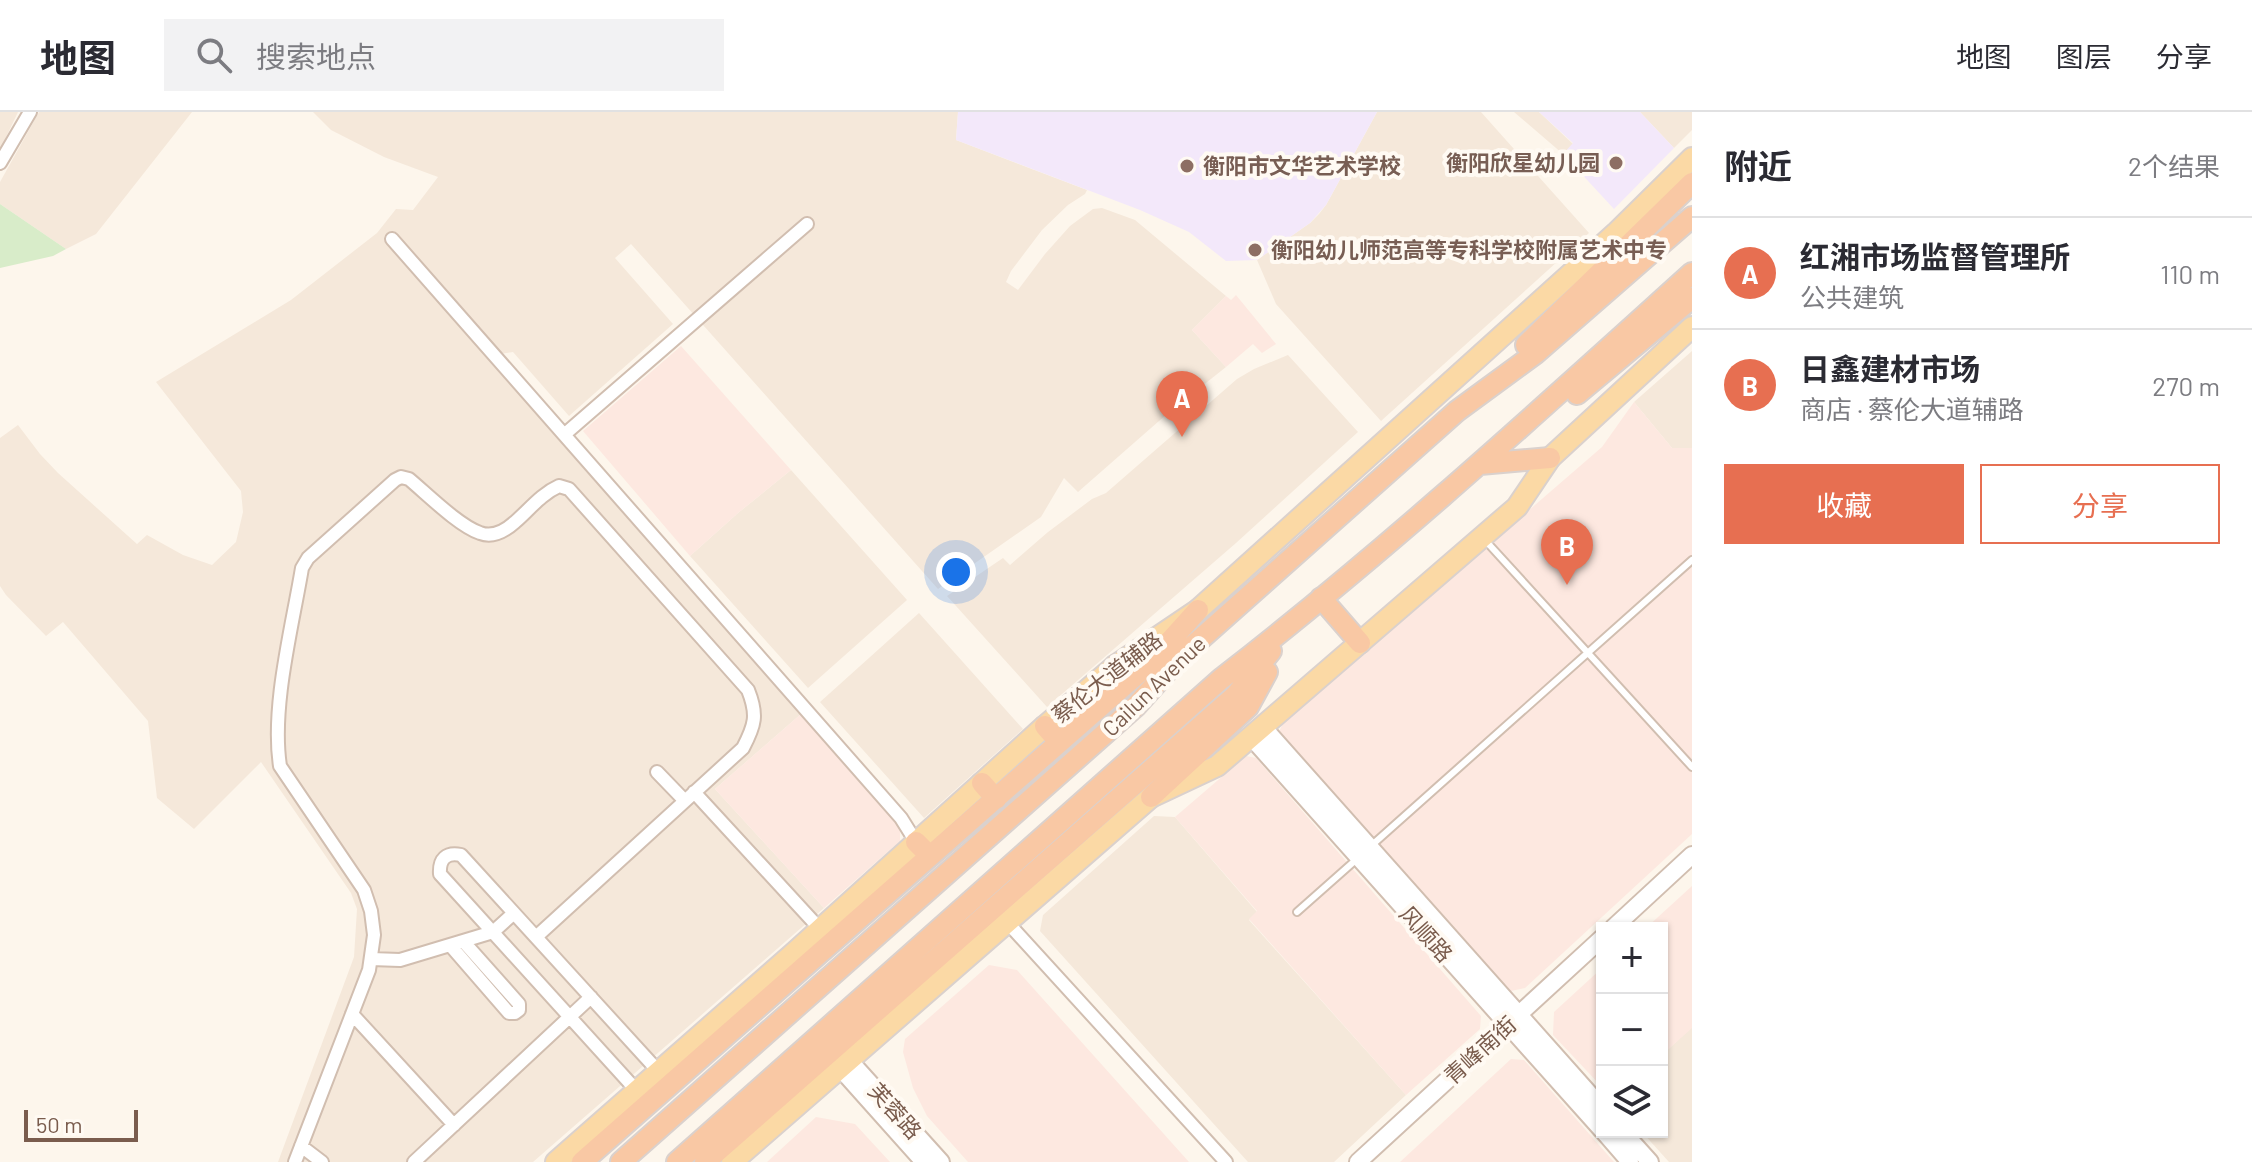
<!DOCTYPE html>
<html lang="zh">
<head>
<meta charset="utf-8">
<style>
	:root { --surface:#fff; --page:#f2f2f3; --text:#2b2b33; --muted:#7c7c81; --line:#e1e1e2; --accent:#e76f51 }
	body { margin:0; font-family:Barlow,"Noto Sans SC",sans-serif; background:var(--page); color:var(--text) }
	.controls { position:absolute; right:24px; bottom:24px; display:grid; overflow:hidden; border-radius:0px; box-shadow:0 2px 6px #0004 }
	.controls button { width:72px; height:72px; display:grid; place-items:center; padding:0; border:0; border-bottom:2px solid var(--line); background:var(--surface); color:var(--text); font:40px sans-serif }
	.scale { position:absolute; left:24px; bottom:20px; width:114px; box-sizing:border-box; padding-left:8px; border:4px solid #7a5c4d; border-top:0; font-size:22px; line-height:28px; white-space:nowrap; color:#7a5c4d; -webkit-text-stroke:6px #fffaf3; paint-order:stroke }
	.you { position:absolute; left:956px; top:460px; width:28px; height:28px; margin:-20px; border:6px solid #fff; border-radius:50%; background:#1a73e8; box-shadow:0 0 0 12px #1a73e833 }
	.badge { display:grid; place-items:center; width:52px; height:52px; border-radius:50%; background:var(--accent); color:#fff; font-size:26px; font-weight:700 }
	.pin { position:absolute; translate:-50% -66px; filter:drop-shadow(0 2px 4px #0008) }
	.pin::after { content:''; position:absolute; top:42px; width:28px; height:24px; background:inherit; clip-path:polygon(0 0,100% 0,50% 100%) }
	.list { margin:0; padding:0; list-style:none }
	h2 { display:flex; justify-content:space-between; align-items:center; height:104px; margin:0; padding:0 32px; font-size:34px }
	h2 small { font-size:26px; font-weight:400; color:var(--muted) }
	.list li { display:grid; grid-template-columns:52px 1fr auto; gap:24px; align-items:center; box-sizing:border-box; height:112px; padding:0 32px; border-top:2px solid var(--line) }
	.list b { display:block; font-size:30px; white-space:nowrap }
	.list p { margin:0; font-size:26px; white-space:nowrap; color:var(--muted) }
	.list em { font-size:26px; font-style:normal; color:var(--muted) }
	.actions { display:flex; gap:16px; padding:24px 32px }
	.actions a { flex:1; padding:18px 0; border:2px solid var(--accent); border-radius:0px; text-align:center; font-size:28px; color:var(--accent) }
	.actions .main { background:var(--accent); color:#fff }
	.icon { flex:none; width:44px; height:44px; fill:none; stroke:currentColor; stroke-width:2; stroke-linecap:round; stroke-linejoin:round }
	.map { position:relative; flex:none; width:1692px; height:1050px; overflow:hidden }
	header { display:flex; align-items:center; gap:48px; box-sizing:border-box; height:112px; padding:0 40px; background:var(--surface); border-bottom:2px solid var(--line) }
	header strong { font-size:38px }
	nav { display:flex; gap:44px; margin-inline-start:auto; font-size:28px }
	.search { width:560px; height:72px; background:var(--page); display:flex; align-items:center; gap:20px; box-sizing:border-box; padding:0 28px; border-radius:0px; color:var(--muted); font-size:30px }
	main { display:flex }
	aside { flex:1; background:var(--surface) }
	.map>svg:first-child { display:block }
	.residential { fill:#f5e8da }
	.commercial { fill:#fde8e0 }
	.education { fill:#f3e8fa }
	.green { fill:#d8ecc9 }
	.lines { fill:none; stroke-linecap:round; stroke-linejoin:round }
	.service-casing { stroke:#d1beb0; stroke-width:10 }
	.minor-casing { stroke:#d1beb0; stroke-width:16 }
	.tertiary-casing { stroke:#d1beb0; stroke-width:20 }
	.primary-casing { stroke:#dad1cd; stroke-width:24 }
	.trunk-casing { stroke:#dad1cd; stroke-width:24 }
	.service { stroke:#fff; stroke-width:6 }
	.minor { stroke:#fff; stroke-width:12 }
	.tertiary { stroke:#fff; stroke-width:16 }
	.primary { stroke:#fbd9a5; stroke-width:20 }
	.trunk { stroke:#f9c8a4; stroke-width:20 }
	.education-dot { fill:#8d6e63; stroke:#fffaf3; stroke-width:3 }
	.labels { text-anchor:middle; stroke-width:8; stroke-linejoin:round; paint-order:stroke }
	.education-label { font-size:22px; font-weight:bold; fill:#785e54; stroke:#fffaf3; text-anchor:start }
	.street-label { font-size:22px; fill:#7a5c4d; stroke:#fffaf3 }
</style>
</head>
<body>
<header>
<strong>地图</strong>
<div class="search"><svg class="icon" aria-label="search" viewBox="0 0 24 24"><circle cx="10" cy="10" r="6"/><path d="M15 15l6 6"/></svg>搜索地点</div>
<nav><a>地图</a><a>图层</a><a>分享</a></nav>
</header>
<main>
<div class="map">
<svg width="1692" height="1050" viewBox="0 0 1692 1050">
	<rect width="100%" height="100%" fill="#fdf6ec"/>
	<!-- residential -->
	<path class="residential" d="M0 0H18L0 38Z
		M39 0H192L96 122 66 137 0 92V70Z
		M313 0H958L956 28 1087 78 1085 82 1068 93 1042 118 1011 159 1006 170 1018 178 1045 142 1070 114 1093 97 1102 96 1135 108 1226 184 1192 218 1226 255 1167 302 1078 380 1064 366 1041 405 938 477 631 132 615 146 673 212 569 304 513 240 486 244 801 602 715 677 824 796 533 1050H278L354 845 357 797 351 781 261 650 194 717 157 686 148 609 63 510 46 524 6 483 0 474V326L18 313 40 342 58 361 137 432 147 423 183 443 212 453 236 430 243 400 241 379 156 270 291 188 377 121 396 97 413 98 438 65 384 45 331 18Z
		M1377 0H1481L1589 121 1381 309 1276 192 1257 148 1310 111 1319 102 1326 93Z
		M1514 0H1539L1573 32 1563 42Z
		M1640 0H1692V18L1674 36Z
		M1692 239V336H1672L1634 290Z
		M1288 243 1358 320 1236 431 1047 595 947 484 1003 446 1010 453 1048 420 1092 387 1106 381 1237 267 1254 257Z
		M791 358 907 488 808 576 690 444 738 401Z
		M919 501 1023 617 924 706 820 590Z
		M1154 704 1175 705 1257 800 1249 808 1406 983 1334 1050H1248L1040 819 1043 803Z
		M1692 915V1050H1669L1642 1020H1662V943Z"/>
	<!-- commercial -->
	<path class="commercial" d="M1236 183 1276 232 1262 241 1253 232 1226 255 1192 218 1226 184 1231 188Z
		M681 234 791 358 738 401 690 444 583 319Z
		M1634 290 1672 336H1692V722L1525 876 1511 879 1279 620 1283 611 1602 335Z
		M801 602 900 714V729L824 796 715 677Z
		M1246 644 1256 646 1481 904 1480 917 1406 983 1249 807 1257 799 1175 705Z
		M1692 774V916L1662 943V816H1646Z
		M989 853 1017 858 1189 1050H968L927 1004 913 976 903 940 905 927Z
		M1602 856V975L1553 923 1554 900Z
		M1511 947 1524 948 1614 1050H1400Z
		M816 1005 855 1012 890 1050H767Z"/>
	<!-- education -->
	<path class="education" d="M958 0H1377L1326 93 1310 111 1257 148 1226 149 1189 120 1140 98 956 28Z
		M1539 0H1640L1674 36 1614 97 1563 42 1573 31Z"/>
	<!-- green -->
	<path class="green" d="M0 92 66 137 53 144 0 156Z"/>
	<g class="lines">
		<!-- service casing -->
		<g class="service-casing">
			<path id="service" d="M1484 427 1692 655
				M1372 733 1692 448
				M1297 800 1358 746"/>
		</g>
		<!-- minor casing -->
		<g class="minor-casing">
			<path id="minor" d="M0 51 30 0
				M392 127 901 706 916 730
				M565 322 807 112
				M657 660 685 689
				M694 680 820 817
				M1007 810 1226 1050
				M450 833 509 901H515L519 898V892L463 829
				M371 847 400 848 493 820 514 801
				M352 902 454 1013
				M637 979 440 762C439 747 446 740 461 743L659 960
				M301 1034 322 1050
				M295 1050 369 858 374 823 371 799 364 778 280 654C271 595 292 516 302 456L308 446 395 368 401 365 409 367C427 382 459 414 480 421 493 426 505 419 515 410 529 398 541 382 559 374L569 377 748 578C758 603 755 613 743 636L536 825
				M414 1050 591 885"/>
		</g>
		<!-- tertiary casing -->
		<g class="tertiary-casing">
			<path id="tertiary" d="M1263 615 1602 996
				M1251 625 1602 1018
				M1613 816 1692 743
				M849 948 941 1050
				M840 956 924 1050
				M1604 1020 1630 1050
				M1623 1020 1650 1050
				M1358 1050 1602 826"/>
		</g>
		<!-- primary casing -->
		<g class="primary-casing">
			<path id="primary" d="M556 1050 795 840 1045 614 1115 554 1198 498 1616 121 1692 46
				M732 1050 1151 685 1217 654 1517 395 1550 346 1692 215"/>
		</g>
		<!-- trunk casing -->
		<g class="trunk-casing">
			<path id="trunk" d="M1526 233 1692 71
				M1577 282 1692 186
				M1480 352 1550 346
				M1321 486 1360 531
				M1115 554 1152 549 1198 498
				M1045 614 1059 630
				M982 671 996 687
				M1151 685 1248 595 1267 560
				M916 730 930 744
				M582 1050 1152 549 1179 546
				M621 1050 1136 594 1179 546 1457 299 1536 241 1692 105
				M677 1050 1221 567C1385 440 1538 300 1692 161
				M705 1050 1236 583 1271 539"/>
		</g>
		<!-- service -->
		<use href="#service" class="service"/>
		<!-- minor -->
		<use href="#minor" class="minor"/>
		<!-- tertiary -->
		<use href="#tertiary" class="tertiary"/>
		<!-- primary -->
		<use href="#primary" class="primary"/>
		<!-- trunk -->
		<use href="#trunk" class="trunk"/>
	</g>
	<!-- markers -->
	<g class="education-dot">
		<circle cx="1616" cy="51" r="8"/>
		<circle cx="1187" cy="54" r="8"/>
		<circle cx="1255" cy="138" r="8"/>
	</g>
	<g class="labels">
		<!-- education labels -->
		<g class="education-label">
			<text x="1600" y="59" text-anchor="end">衡阳欣星幼儿园</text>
			<text x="1203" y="62">衡阳市文华艺术学校</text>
			<text x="1271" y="146">衡阳幼儿师范高等专科学校附属艺术中专</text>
		</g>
		<!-- street labels -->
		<g class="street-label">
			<text transform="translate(1107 565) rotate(-38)" y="8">蔡伦大道辅路</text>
			<text transform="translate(1154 574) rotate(-44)" y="8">Cailun Avenue</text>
			<text transform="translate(1426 822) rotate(48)" y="8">风顺路</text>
			<text transform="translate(1480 938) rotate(-42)" y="8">青峰南街</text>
			<text transform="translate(895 999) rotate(48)" y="8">芙蓉路</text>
		</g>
	</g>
</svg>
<div class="controls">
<button>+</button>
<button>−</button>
<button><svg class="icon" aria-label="layers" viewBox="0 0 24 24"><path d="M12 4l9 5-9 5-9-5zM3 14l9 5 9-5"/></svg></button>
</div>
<div class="scale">50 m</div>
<div class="you"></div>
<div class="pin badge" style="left:1182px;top:325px">A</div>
<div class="pin badge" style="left:1567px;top:473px">B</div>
</div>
<aside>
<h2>附近<small>2个结果</small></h2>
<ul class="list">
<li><span class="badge">A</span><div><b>红湘市场监督管理所</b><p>公共建筑</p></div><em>110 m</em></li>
<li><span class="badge">B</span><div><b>日鑫建材市场</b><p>商店 · 蔡伦大道辅路</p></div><em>270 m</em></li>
</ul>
<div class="actions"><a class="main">收藏</a><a>分享</a></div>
</aside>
</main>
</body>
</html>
